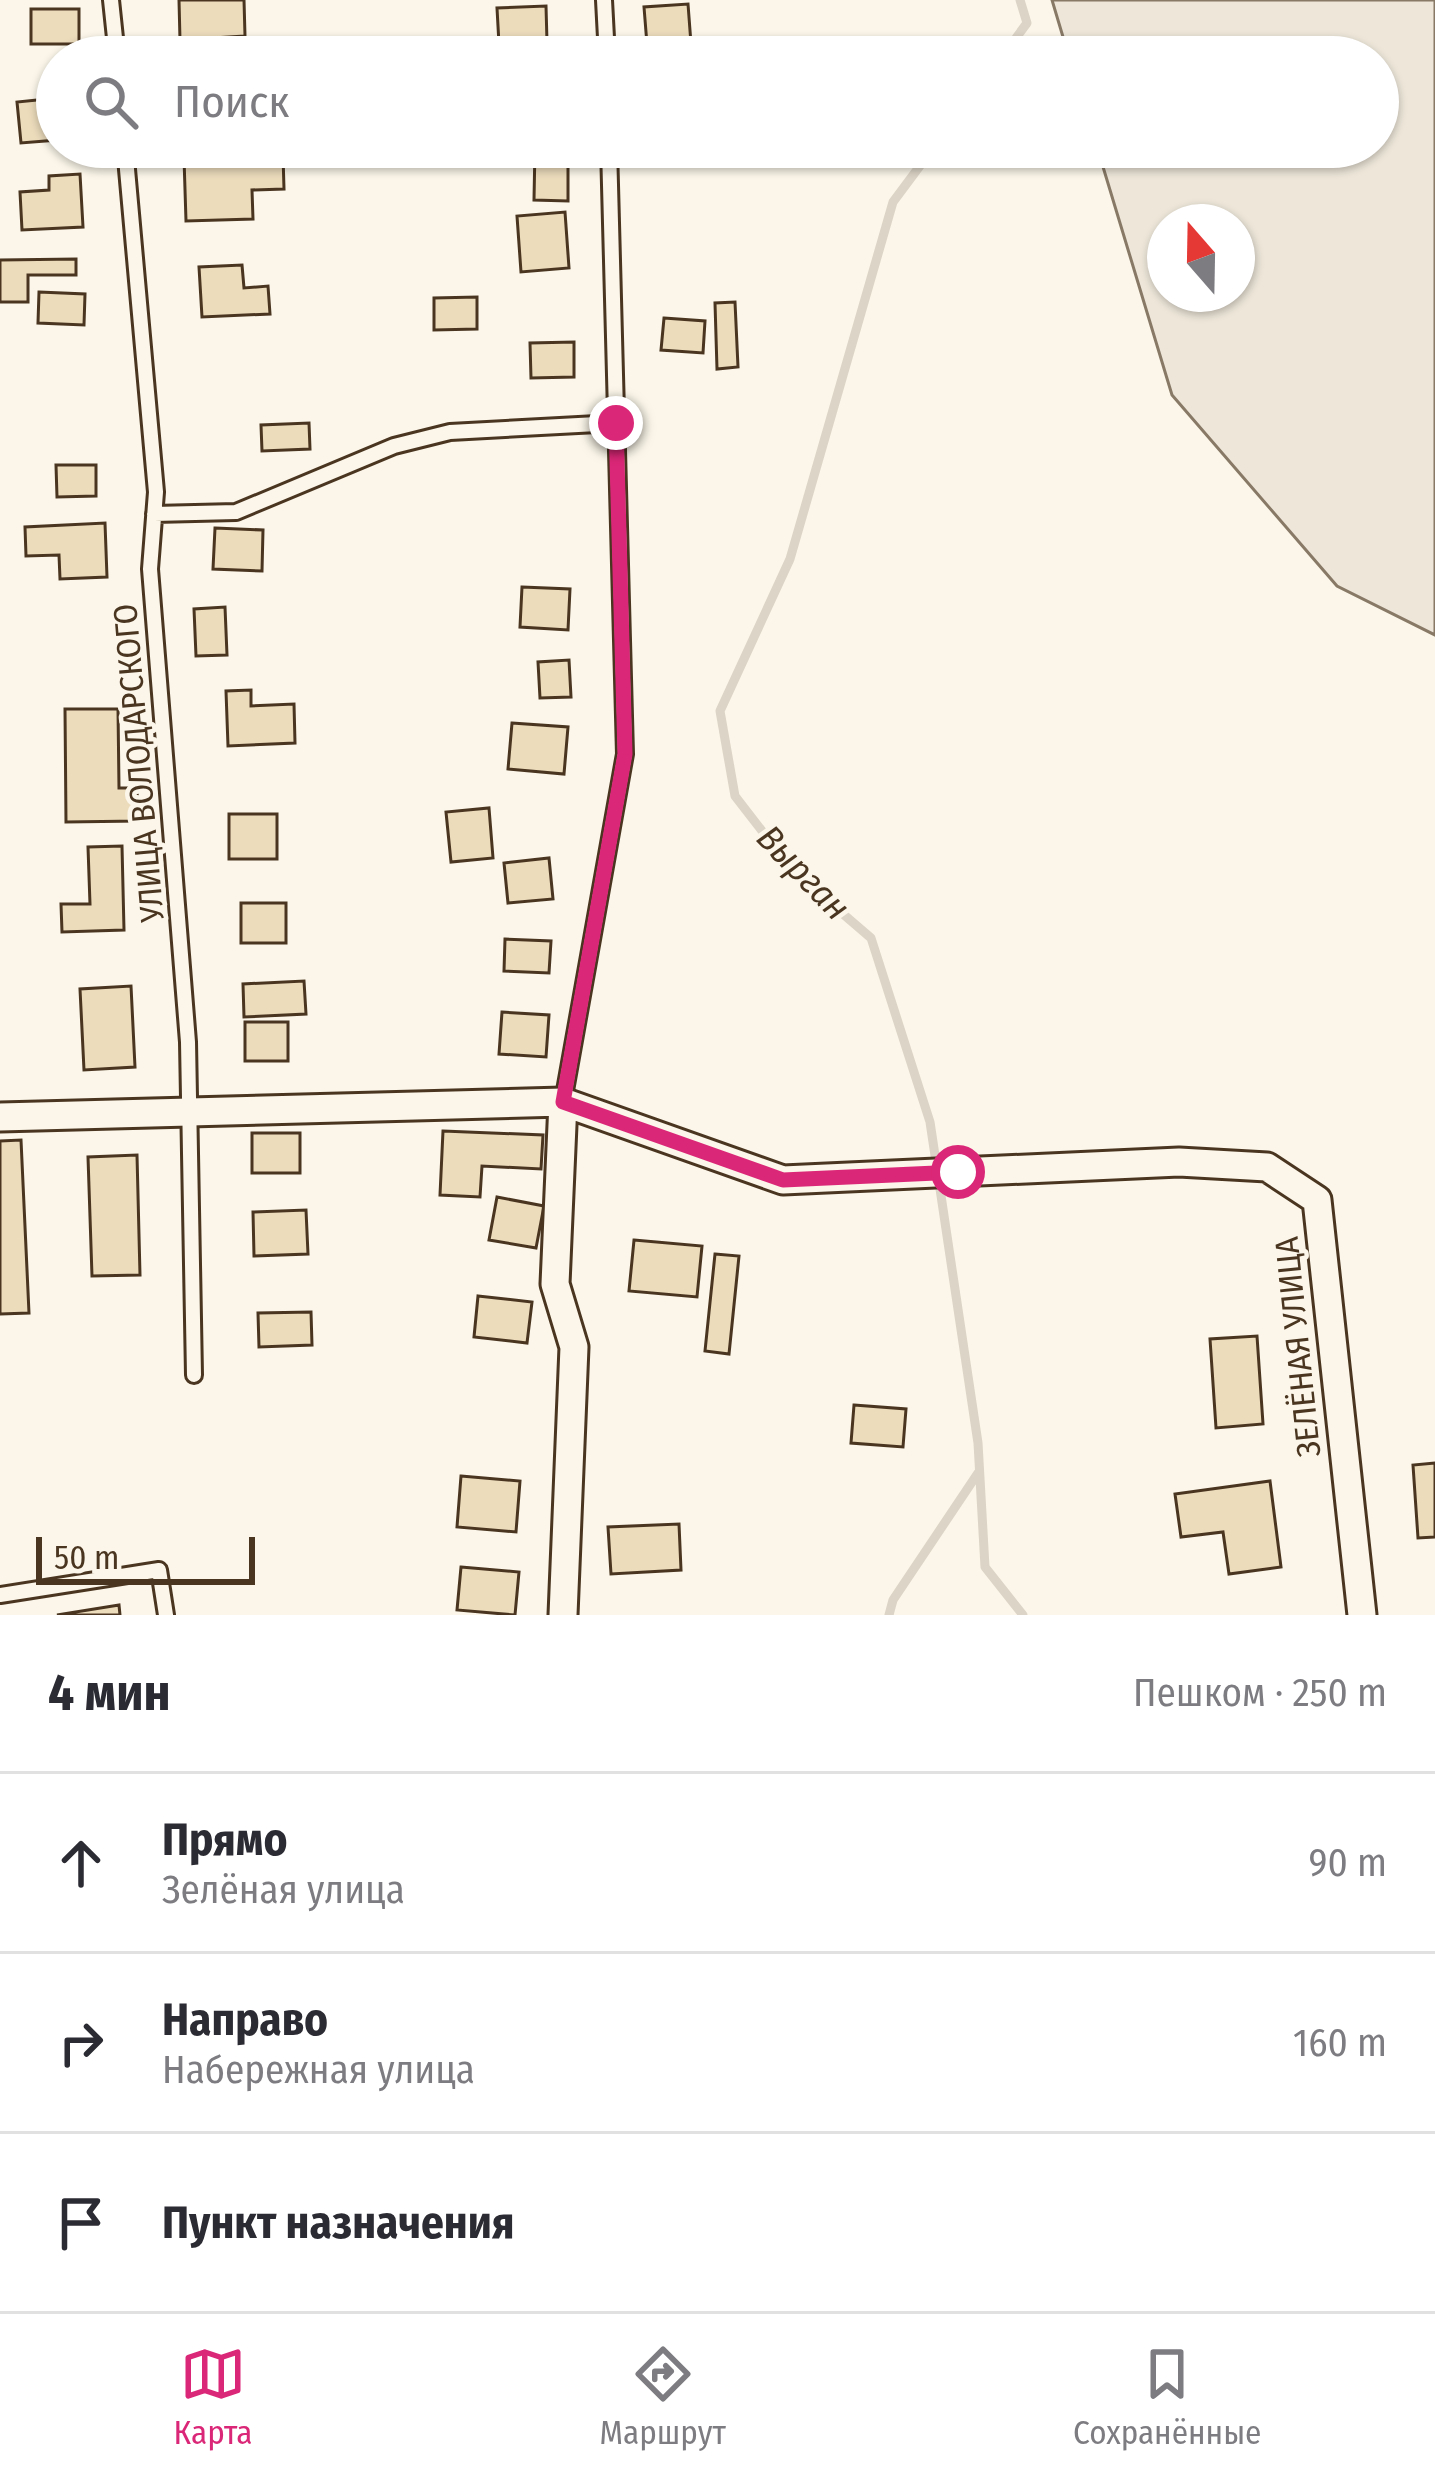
<!DOCTYPE html>
<html lang="ru">
<head>
<meta charset="utf-8">
<style>
	:root { --surface:#fff; --page:#f2f2f3; --text:#2b2b33; --muted:#7c7c81; --line:#e1e1e2; --accent:#db2777 }
	body { margin:0; font-family:"Fira Sans Condensed",sans-serif; background:var(--page); color:var(--text) }
	.compass { position:absolute; left:1147px; top:204px; width:108px; height:108px; border-radius:50%; background:var(--surface); box-shadow:0 3px 9px #0004; rotate:340deg }
	.scale { position:absolute; left:36px; bottom:30px; width:219px; box-sizing:border-box; padding-left:12px; border:6px solid #4a3520; border-top:0; font-size:33px; line-height:42px; white-space:nowrap; color:#4a3520; -webkit-text-stroke:9px #fbf6e9; paint-order:stroke }
	.stop { position:absolute; width:36px; height:36px; margin:-27px; border:9px solid #db2777; border-radius:50%; background:#fff }
	.stop.end { background:#db2777; border-color:#fff; box-shadow:0 3px 12px #0008 }
	.list { margin:0; padding:0; list-style:none }
	h2 { display:flex; justify-content:space-between; align-items:center; height:156px; margin:0; padding:0 48px; font-size:51px }
	h2 small { font-size:39px; font-weight:400; color:var(--muted) }
	.list li { display:grid; grid-template-columns:78px 1fr auto; gap:36px; align-items:center; box-sizing:border-box; height:180px; padding:0 48px; border-top:3px solid var(--line) }
	.list b { display:block; font-size:45px; white-space:nowrap }
	.list p { margin:0; font-size:39px; white-space:nowrap; color:var(--muted) }
	.list em { font-size:39px; font-style:normal; color:var(--muted) }
	.icon { flex:none; width:66px; height:66px; fill:none; stroke:currentColor; stroke-width:2; stroke-linecap:round; stroke-linejoin:round }
	.map { position:relative; flex:none; width:1435px; height:1615px; overflow:hidden }
	.search { position:absolute; background:var(--surface); box-shadow:0 3px 9px #0004; left:36px; right:36px; top:36px; height:132px; display:flex; align-items:center; gap:30px; box-sizing:border-box; padding:0 42px; border-radius:66px; color:var(--muted); font-size:45px }
	.sheet { height:696px; background:var(--surface) }
	nav { display:flex; justify-content:space-around; align-items:center; box-sizing:border-box; height:168px; border-top:3px solid var(--line); background:var(--surface); font-size:33px; color:var(--muted) }
	nav a { display:grid; justify-items:center; gap:6px }
	nav .on { color:var(--accent) }
	.map>svg:first-child { display:block }
	.green { fill:#ede6d9; stroke:#887966; stroke-width:3; fill-rule:evenodd }
	.lines { fill:none; stroke-linecap:round; stroke-linejoin:round }
	.stream { stroke:#dcd4c6; stroke-width:9 }
	.building { fill:#ecdcbc; stroke:#4a3520; stroke-width:3 }
	.service-casing { stroke:#4a3520; stroke-width:20 }
	.minor-casing { stroke:#4a3520; stroke-width:33 }
	.service { stroke:#fbf6e9; stroke-width:14 }
	.minor { stroke:#fbf6e9; stroke-width:27 }
	.route { stroke:#db2777; stroke-width:15 }
	.labels { text-anchor:middle; stroke-width:9; stroke-linejoin:round; paint-order:stroke }
	.street-label { font-size:33px; fill:#4a3520; stroke:#fbf6e9 }
	.water-label { font-size:36px; font-style:italic; fill:#4a3520; stroke:#fbf6e9 }
</style>
</head>
<body>
<div class="map">
<svg width="1435" height="1615" viewBox="0 0 1435 1615">
	<rect width="100%" height="100%" fill="#fbf6e9"/>
	<!-- green -->
	<path class="green" d="M1052 0H1435V635L1337 586 1172 395 1097 147H1378V57H1069ZM1165 222H1237V294H1165Z"/>
	<g class="lines">
		<!-- stream -->
		<path class="stream" d="M1002 57 1027 23 1020 0
			M934 147 893 202 790 559 720 711 735 796 793 871 871 938 930 1122 978 1443 985 1567 1023 1615
			M889 1615 893 1600 978 1473"/>
	</g>
	<!-- building -->
	<path class="building" d="M179 0H244L245 36 180 40Z
		M688 4 692 57H648L644 7Z
		M546 6 547 42 499 44 497 8Z
		M31 9H79V44H31Z
		M57 98V140L21 143 17 102Z
		M535 147H568V201L534 200Z
		M283 155 284 189 252 190 253 219 186 221 184 158Z
		M80 174 83 227 22 230 20 192 49 190V176Z
		M565 212 569 268 521 272 517 216Z
		M76 259V275H28V302H0V260Z
		M242 265 244 288 268 286 270 314 202 317 199 267Z
		M39 292 85 294 84 325 38 323Z
		M477 297V329L434 330V298Z
		M735 302 738 367 717 369 715 303Z
		M664 318 705 321 703 353 661 350Z
		M574 342V377L531 378 530 343Z
		M309 423 310 449 262 451 261 425Z
		M56 465H96V496L57 497Z
		M105 523 107 577 60 579 59 555 26 556 25 527Z
		M215 528 263 530 262 571 213 569Z
		M522 587 570 589 568 630 520 627Z
		M225 607 227 655 196 656 194 609Z
		M569 660 571 697 540 698 538 662Z
		M251 690V706L294 704 295 743 228 746 226 691Z
		M65 709H118L119 788H137L138 821 66 822Z
		M512 723 568 727 564 774 508 769Z
		M489 808 493 858 451 862 446 812Z
		M229 814H277V859H229Z
		M122 846 124 930 62 932 61 904H90L88 847Z
		M549 858 553 899 508 903 504 863Z
		M241 903H286V943H241Z
		M505 939 551 941 549 973 504 971Z
		M304 981 306 1014 244 1017 243 984Z
		M131 986 135 1067 84 1070 80 989Z
		M502 1012 549 1015 546 1057 499 1054Z
		M245 1022H288V1061H245Z
		M443 1131 543 1135 541 1169 482 1166 480 1197 440 1195Z
		M252 1133H300V1173H252Z
		M21 1140 29 1313 0 1314V1141Z
		M137 1155 140 1275 92 1276 88 1157Z
		M497 1197 544 1206 536 1248 489 1240Z
		M306 1210 308 1254 254 1256 253 1212Z
		M634 1240 702 1246 697 1297 629 1291Z
		M715 1254 739 1256 729 1354 705 1351Z
		M478 1296 532 1302 527 1343 474 1337Z
		M311 1312 312 1345 259 1347 258 1313Z
		M1257 1336 1263 1424 1216 1428 1210 1339Z
		M854 1405 906 1409 903 1447 851 1443Z
		M1435 1463V1537L1418 1538 1413 1465Z
		M461 1476 520 1481 516 1532 457 1527Z
		M1270 1481 1281 1567 1229 1574 1223 1532 1181 1537 1175 1494Z
		M679 1524 681 1570 611 1574 608 1527Z
		M461 1567 519 1572 515 1615 457 1610Z
		M119 1605 120 1615H57Z"/>
	<g class="lines">
		<!-- service casing -->
		<g class="service-casing">
			<path id="service" d="M111 0 117 57
				M604 0 607 57
				M125 147 156 492 150 569 188 1042 194 1375
				M154 514 236 512 394 446 450 432 616 423
				M563 1102 625 754 609 147
				M0 1595 159 1570 166 1615"/>
		</g>
		<!-- minor casing -->
		<g class="minor-casing">
			<path id="minor" d="M563 1102 555 1284 574 1347 563 1615
				M0 1117 563 1102 783 1180 1179 1162 1267 1167 1317 1200 1362 1615"/>
		</g>
		<!-- service -->
		<use href="#service" class="service"/>
		<!-- minor -->
		<use href="#minor" class="minor"/>
	</g>
	<g class="lines">
		<!-- route -->
		<path class="route" d="M616 423 625 754 563 1102 783 1180 958 1172"/>
	</g>
	<g class="labels">
		<!-- street labels -->
		<g class="street-label">
			<text transform="translate(138 763) rotate(-95)" y="12">УЛИЦА ВОЛОДАРСКОГО</text>
			<text transform="translate(1297 1347) rotate(-96)" y="12">ЗЕЛЁНАЯ УЛИЦА</text>
		</g>
		<!-- water labels -->
		<g class="water-label">
			<text transform="translate(804 872) rotate(46)" y="13">Вырган</text>
		</g>
	</g>
</svg>
<svg class="compass" viewBox="-18 -18 36 36"><path d="M0-13l5 13h-10z" fill="#e53935"/><path d="M0 13l5-13h-10z" fill="#7c7c81"/></svg>
<div class="scale">50 m</div>
<div class="stop" style="left:958px;top:1172px"></div>
<div class="stop end" style="left:616px;top:423px"></div>
<div class="search"><svg class="icon" aria-label="search" viewBox="0 0 24 24"><circle cx="10" cy="10" r="6"/><path d="M15 15l6 6"/></svg>Поиск</div>
</div>
<section class="sheet">
<h2>4 мин<small>Пешком · 250 m</small></h2>
<ul class="list">
<li><svg class="icon" aria-label="ahead" viewBox="0 0 24 24"><path d="M12 20V5M6 11l6-6 6 6"/></svg><div><b>Прямо</b><p>Зелёная улица</p></div><em>90 m</em></li>
<li><svg class="icon" aria-label="right" viewBox="0 0 24 24"><path d="M7 20v-9h11M14 6l5 5-5 5"/></svg><div><b>Направо</b><p>Набережная улица</p></div><em>160 m</em></li>
<li><svg class="icon" aria-label="arrive" viewBox="0 0 24 24"><path d="M6 21V4h12l-3 4 3 4H6"/></svg><div><b>Пункт назначения</b></div></li>
</ul>
</section>
<nav>
<a class="on"><svg class="icon" aria-label="map" viewBox="0 0 24 24"><path d="M3 6l6-2 6 2 6-2v14l-6 2-6-2-6 2zM9 4v14M15 6v14"/></svg>Карта</a>
<a><svg class="icon" aria-label="directions" viewBox="0 0 24 24"><path d="M12 3l9 9-9 9-9-9zM9 14v-3h6M13 9l2 2-2 2"/></svg>Маршрут</a>
<a><svg class="icon" aria-label="saved" viewBox="0 0 24 24"><path d="M7 4h10v16l-5-4-5 4z"/></svg>Сохранённые</a>
</nav>
</body>
</html>
